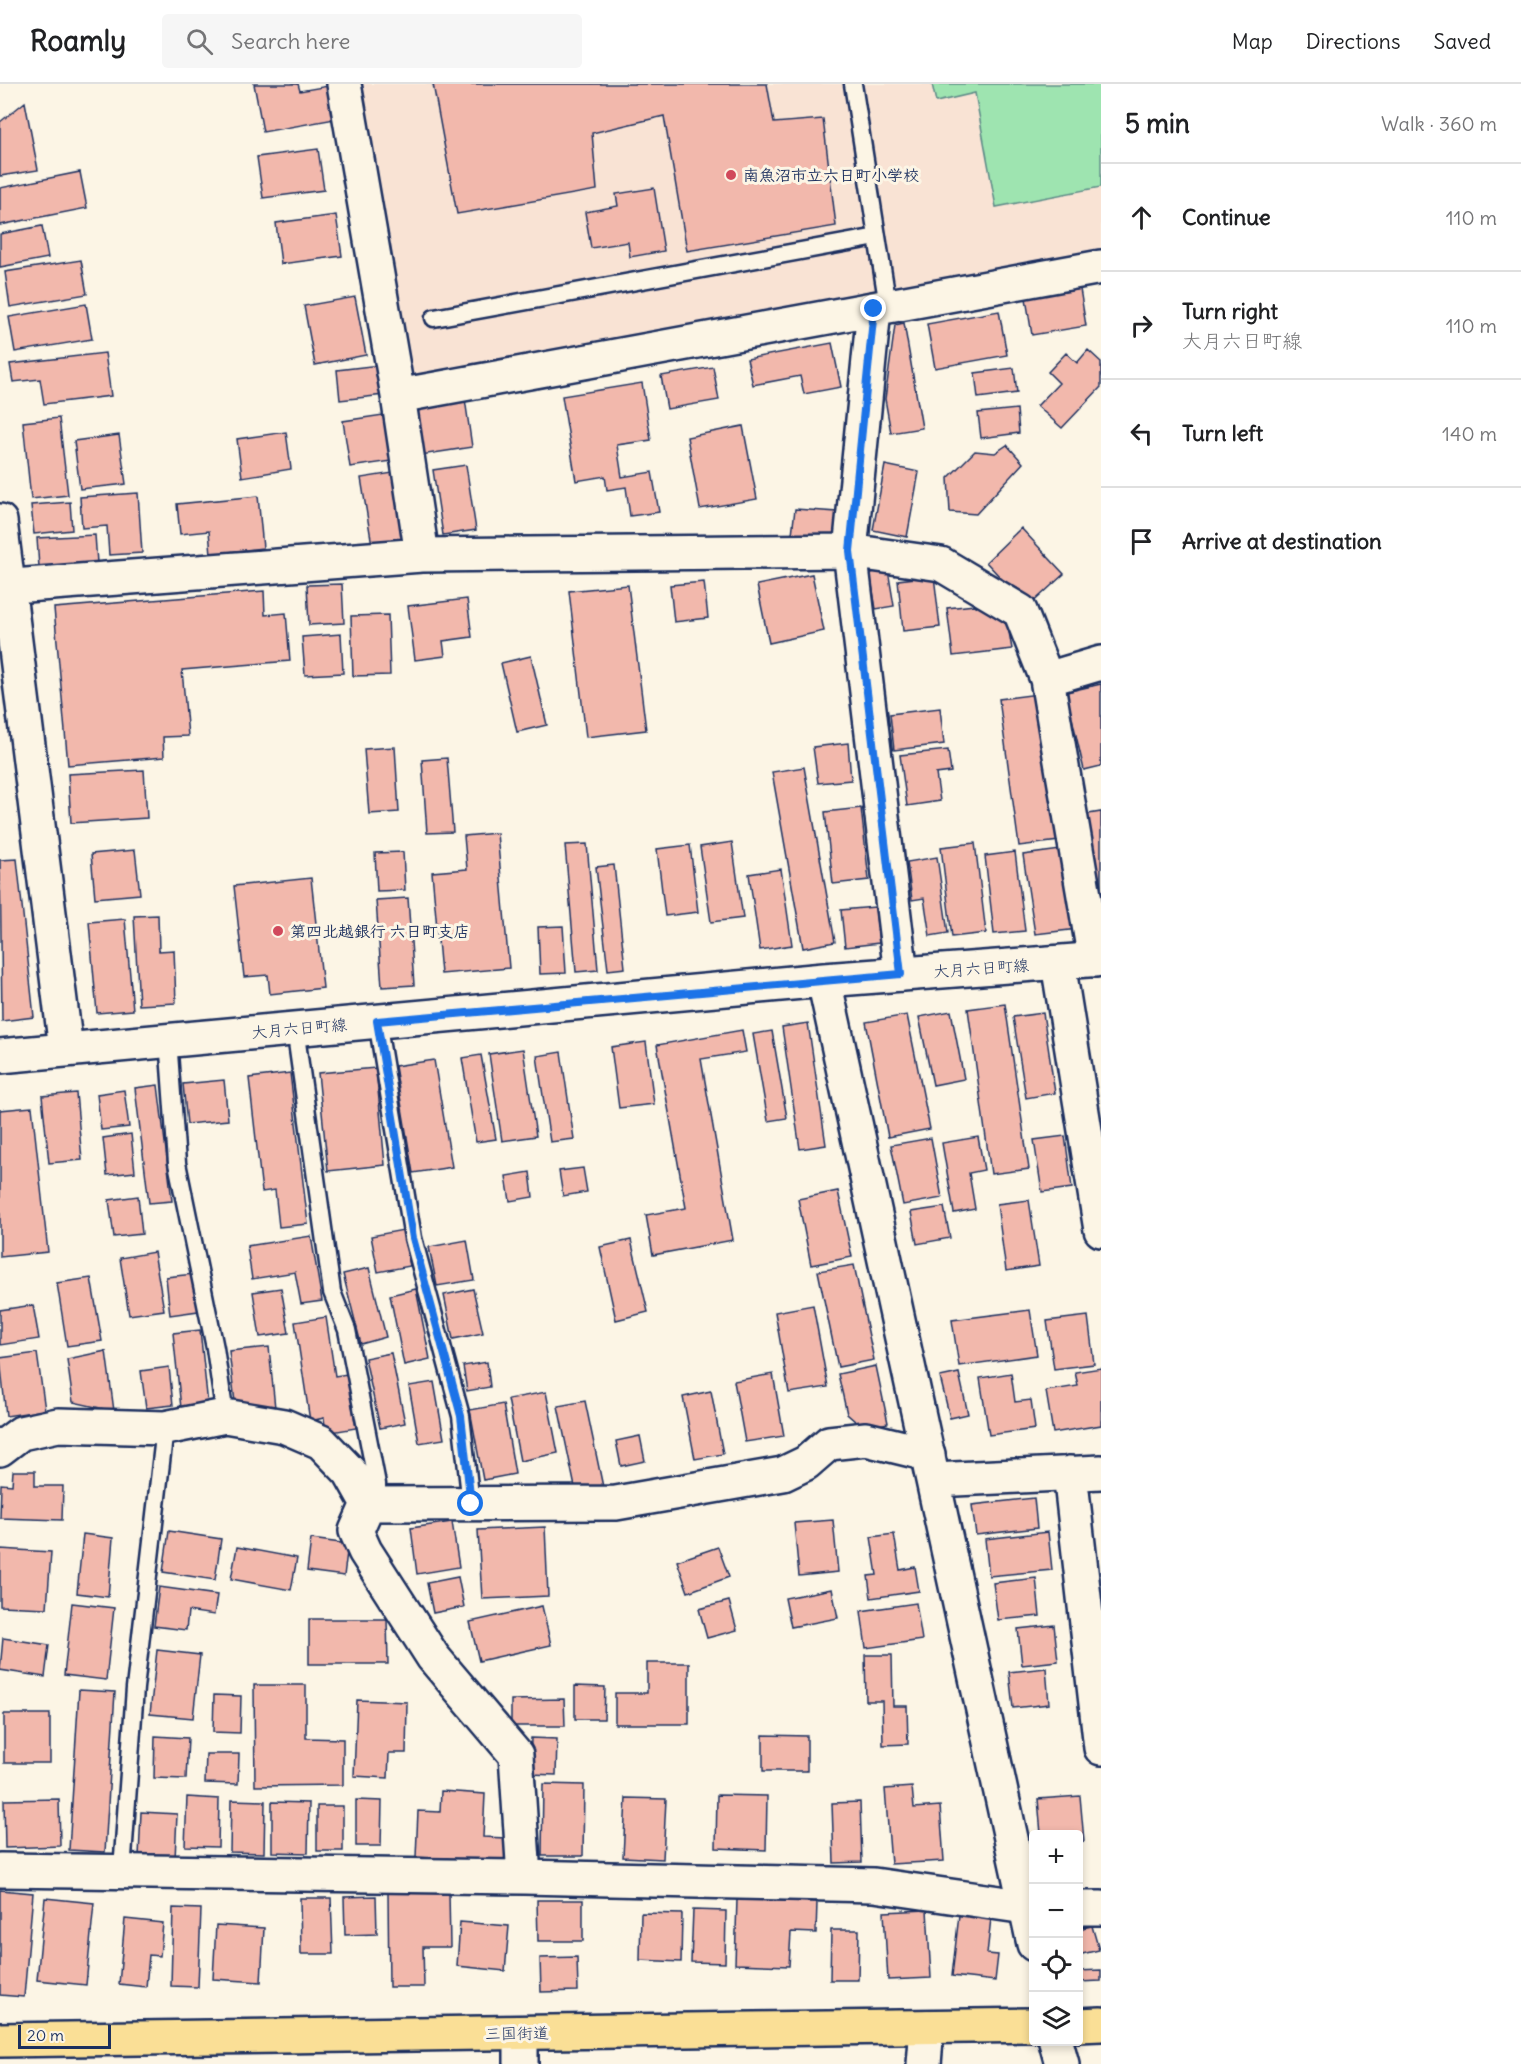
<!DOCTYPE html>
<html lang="en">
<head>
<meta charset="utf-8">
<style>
	:root { --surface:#fff; --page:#f6f6f6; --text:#202124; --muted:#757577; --line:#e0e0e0 }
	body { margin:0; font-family:Delius,"Klee One",sans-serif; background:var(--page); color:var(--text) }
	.controls { position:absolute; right:18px; bottom:18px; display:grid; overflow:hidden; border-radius:6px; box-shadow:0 3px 9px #0003 }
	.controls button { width:54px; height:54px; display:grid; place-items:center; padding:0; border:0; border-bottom:2px solid var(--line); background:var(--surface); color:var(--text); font:30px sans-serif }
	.scale { position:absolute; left:18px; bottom:15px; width:93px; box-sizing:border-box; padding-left:6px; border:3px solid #1b2f5e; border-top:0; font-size:16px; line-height:21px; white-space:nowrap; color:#1b2f5e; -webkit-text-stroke:4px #fcf5e5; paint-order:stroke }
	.stop { position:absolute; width:18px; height:18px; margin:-14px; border:4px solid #1a73e8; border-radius:50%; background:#fff }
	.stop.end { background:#1a73e8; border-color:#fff; box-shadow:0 2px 6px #0008 }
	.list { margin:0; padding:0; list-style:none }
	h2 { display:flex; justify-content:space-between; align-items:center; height:78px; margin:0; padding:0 24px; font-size:26px }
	h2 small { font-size:20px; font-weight:400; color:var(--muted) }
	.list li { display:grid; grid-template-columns:39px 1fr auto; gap:18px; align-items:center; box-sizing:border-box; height:108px; padding:0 24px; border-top:2px solid var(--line) }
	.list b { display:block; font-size:22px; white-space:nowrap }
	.list p { margin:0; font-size:20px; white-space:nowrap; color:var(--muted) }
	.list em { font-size:20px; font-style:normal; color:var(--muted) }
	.icon { flex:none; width:33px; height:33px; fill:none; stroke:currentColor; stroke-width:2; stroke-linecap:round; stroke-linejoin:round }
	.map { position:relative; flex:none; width:1101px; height:1980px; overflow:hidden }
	header { display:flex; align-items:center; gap:36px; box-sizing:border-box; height:84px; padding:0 30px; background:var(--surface); border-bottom:2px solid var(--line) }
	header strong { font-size:28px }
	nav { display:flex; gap:33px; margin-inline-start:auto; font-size:21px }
	.search { width:420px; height:54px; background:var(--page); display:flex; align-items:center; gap:15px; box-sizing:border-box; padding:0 21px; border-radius:6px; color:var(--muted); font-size:22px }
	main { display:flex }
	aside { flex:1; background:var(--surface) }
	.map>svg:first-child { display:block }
	.built { fill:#f9e3d4 }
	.green { fill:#9ee4b0; stroke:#5c8a87; stroke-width:1.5 }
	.building { fill:#f2b8ac; stroke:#1b2f5e; stroke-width:1.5 }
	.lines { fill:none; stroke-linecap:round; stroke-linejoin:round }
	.lane-casing { stroke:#1b2f5e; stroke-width:21 }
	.street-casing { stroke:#1b2f5e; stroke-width:38 }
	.secondary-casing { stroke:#1b2f5e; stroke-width:38 }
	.highway-casing { stroke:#1b2f5e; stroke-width:38 }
	.lane { stroke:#fcf5e5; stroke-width:16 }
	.street { stroke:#fcf5e5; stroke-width:33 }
	.secondary { stroke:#fcf5e5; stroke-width:33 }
	.highway { stroke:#fadf96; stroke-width:33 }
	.route { stroke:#1a73e8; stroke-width:8 }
	.poi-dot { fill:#d1495b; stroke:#fcf5e5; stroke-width:2 }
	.labels { text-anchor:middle; stroke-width:6; stroke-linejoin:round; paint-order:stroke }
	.poi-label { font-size:16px; font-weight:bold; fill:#1b2f5e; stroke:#fcf5e5; text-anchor:start }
	.street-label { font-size:16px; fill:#1b2f5e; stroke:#fcf5e5 }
</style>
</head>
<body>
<header>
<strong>Roamly</strong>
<div class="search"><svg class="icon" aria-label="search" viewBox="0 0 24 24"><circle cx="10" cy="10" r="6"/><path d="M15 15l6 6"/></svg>Search here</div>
<nav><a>Map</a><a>Directions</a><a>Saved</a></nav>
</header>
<main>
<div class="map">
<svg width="1101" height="1980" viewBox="0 0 1101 1980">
	<rect width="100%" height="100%" fill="#fcf5e5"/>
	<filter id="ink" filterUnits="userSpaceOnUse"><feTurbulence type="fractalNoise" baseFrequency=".0167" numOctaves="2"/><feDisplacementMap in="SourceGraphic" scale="12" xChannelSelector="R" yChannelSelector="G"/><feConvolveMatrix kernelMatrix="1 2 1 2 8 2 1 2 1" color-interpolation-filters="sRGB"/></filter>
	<g filter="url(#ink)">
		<!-- built -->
		<path class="built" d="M344 0H1101V183L398 312Z"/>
		<!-- green -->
		<path class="green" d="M932 0H1101V103L996 123 975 9 936 18Z"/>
		<!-- building -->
		<path class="building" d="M254 0H298L300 7 328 2 335 35 263 48Z
			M433 0H767L774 39 823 35 836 142 687 167 664 32 592 49 597 106 457 130Z
			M25 18 38 86 0 92V38Z
			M318 65 324 106 263 114 257 73Z
			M80 88 87 124 0 141V104Z
			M654 104 664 167 630 173 628 158 591 164 585 128 618 122 616 110Z
			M336 131 342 172 281 180 276 139Z
			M42 142 48 174 0 183V150Z
			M81 176 87 210 10 223 5 188Z
			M1080 205 1086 242 1032 251 1026 214Z
			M355 213 366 271 315 281 304 222Z
			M86 220 92 255 15 268 9 233Z
			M999 227 1007 271 935 284 927 240Z
			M904 239 922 344 891 349 885 315 895 241Z
			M832 259 841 303 804 310 800 292 753 301 747 275Z
			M1088 266 1101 278V303L1062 344 1037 322 1059 299 1048 288 1066 269 1077 279Z
			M105 269 111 312 44 320 40 295 13 298 10 280Z
			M379 281 384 311 340 316 337 286Z
			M713 283 719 316 667 325 661 292Z
			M1014 284 1017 309 978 314 975 289Z
			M642 299 651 356 617 361 622 393 652 388 659 428 630 432 626 403 607 406 605 392 576 397 562 312Z
			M465 315 472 363 421 371 413 322Z
			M1017 325 1019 349 981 354 978 329Z
			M383 331 391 377 350 383 343 337Z
			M59 334 68 411 31 415 23 338Z
			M743 342 757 415 700 425 687 353Z
			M286 348 291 385 242 393 237 355Z
			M119 351 126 400 80 405 74 357Z
			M1007 361 1023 379 976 430 950 428 948 394 975 367 995 369Z
			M466 381 476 446 443 451 433 386Z
			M885 381 919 388 907 453 873 446Z
			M399 388 410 455 372 461 361 394Z
			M138 409 142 469 109 471 107 442 82 444 80 413Z
			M258 412 263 464 211 470 209 447 180 450 177 420Z
			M70 418 72 446 34 450 31 421Z
			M795 425 837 428 834 454 792 450Z
			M1021 444 1064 490 1028 523 986 478Z
			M95 451 97 479 39 483 37 454Z
			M888 486 894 522 876 525 870 489Z
			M812 490 824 547 769 559 757 501Z
			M934 492 940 543 903 547 898 496Z
			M704 498 708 534 674 538 670 501Z
			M342 500 344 539 309 541 307 501Z
			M628 501 646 646 586 653 569 507Z
			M264 507 265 531 286 529 290 577 182 586 188 652 163 653 164 673 68 681 54 524Z
			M467 515 472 553 443 557 445 572 415 576 408 522Z
			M984 520 1008 542 1012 565 953 572 947 524Z
			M388 531 390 591 353 592 351 532Z
			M341 550 343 589 305 591 302 553Z
			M531 572 547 641 517 648 501 579Z
			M1101 600V682L1084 686 1066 608Z
			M1038 610 1059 757 1019 762 999 615Z
			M940 624 944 660 894 666 890 630Z
			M848 659 851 696 818 699 813 663Z
			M395 663 399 728 369 730 364 665Z
			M948 666 951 688 936 690 940 717 907 722 900 671Z
			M447 674 453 748 427 749 422 676Z
			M804 683 835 858 803 864 772 688Z
			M144 686 147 734 71 739 68 690Z
			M861 724 869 796 833 800 825 728Z
			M1101 728V839L1082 731Z
			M497 749 509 884 441 890 432 788 467 785 464 752Z
			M732 758 743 834 711 838 700 763Z
			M975 759 986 849 952 853 941 763Z
			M587 760 598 886 576 888 565 761Z
			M690 761 698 828 665 832 657 765Z
			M1068 765 1078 845 1035 850 1023 771Z
			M135 766 140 810 95 814 91 770Z
			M403 768 405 806 377 807 375 769Z
			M1015 768 1025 847 994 850 985 772Z
			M937 773 948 849 930 852 924 814 912 816 907 778Z
			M17 775 34 933 2 937 0 776Z
			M614 781 625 884 608 886 596 783Z
			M781 785 792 861 760 866 749 790Z
			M311 794 323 904 270 910 268 891 244 893 234 802Z
			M408 814 414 901 382 903 376 816Z
			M875 823 879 859 845 863 841 826Z
			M158 831 159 867 174 866 176 919 139 921 134 832Z
			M125 835 133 926 97 929 89 838Z
			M563 842 566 889 540 890 538 843Z
			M1005 920 1029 1085 991 1090 968 925Z
			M951 927 964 995 933 1001 919 933Z
			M1043 929 1055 1009 1026 1014 1013 933Z
			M907 931 930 1045 888 1053 866 938Z
			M808 939 826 1061 800 1065 782 943Z
			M742 946 746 968 701 975 733 1156 653 1171 646 1131 686 1124 657 961Z
			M772 947 787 1034 768 1037 753 950Z
			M646 958 654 1020 619 1024 611 963Z
			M523 965 536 1052 502 1057 489 970Z
			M561 968 574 1055 550 1058 537 972Z
			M481 971 496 1055 476 1058 462 974Z
			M434 976 452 1083 413 1089 395 982Z
			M376 984 385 1081 328 1087 318 989Z
			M290 989 308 1140 279 1143 275 1106 262 1108 249 994Z
			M224 996 228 1036 187 1040 183 1000Z
			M158 1001 172 1117 149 1119 135 1004Z
			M124 1006 129 1043 101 1046 97 1010Z
			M76 1009 82 1076 49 1079 42 1012Z
			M32 1023 48 1168 0 1173V1026Z
			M131 1050 135 1088 107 1091 103 1054Z
			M1065 1052 1072 1104 1042 1108 1034 1056Z
			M978 1053 984 1086 969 1089 975 1125 954 1129 942 1059Z
			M931 1054 942 1114 903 1121 891 1061Z
			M583 1084 587 1108 563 1112 559 1087Z
			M530 1088 533 1113 510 1117 506 1092Z
			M838 1107 852 1173 811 1181 798 1115Z
			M138 1112 142 1150 114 1153 109 1116Z
			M1029 1116 1039 1182 1006 1187 997 1120Z
			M944 1123 950 1154 917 1160 911 1128Z
			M403 1146 410 1182 378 1188 371 1152Z
			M311 1152 322 1217 301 1220 295 1188 252 1195 247 1162Z
			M467 1156 474 1196 437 1202 429 1163Z
			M631 1156 648 1228 616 1236 600 1163Z
			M154 1168 164 1226 129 1231 120 1174Z
			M854 1181 874 1276 838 1283 818 1187Z
			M369 1184 386 1253 361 1260 343 1190Z
			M194 1190 198 1227 170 1231 166 1193Z
			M91 1194 102 1257 67 1262 57 1199Z
			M281 1204 289 1249 260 1253 253 1208Z
			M416 1205 430 1275 404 1281 390 1211Z
			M473 1205 483 1249 453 1255 444 1211Z
			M33 1221 39 1255 0 1261V1226Z
			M813 1221 828 1303 789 1309 775 1228Z
			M1030 1226 1037 1271 959 1282 952 1236Z
			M1088 1232 1094 1280 1054 1285 1047 1237Z
			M326 1233 335 1292 347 1290 356 1344 326 1349 324 1334 310 1337 295 1238Z
			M200 1246 208 1321 181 1324 173 1249Z
			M269 1263 275 1324 236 1327 229 1267Z
			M106 1267 114 1327 73 1318 67 1275Z
			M37 1269 45 1326 6 1332 0 1274Z
			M391 1269 405 1339 380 1344 365 1274Z
			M487 1278 490 1303 467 1307 463 1282Z
			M876 1282 888 1339 863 1344 847 1330 838 1290Z
			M169 1283 173 1321 146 1324 141 1287Z
			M1101 1284V1341L1053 1349 1046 1307 1078 1302 1075 1288Z
			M959 1289 968 1330 950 1334 940 1293Z
			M1011 1289 1015 1318 1031 1316 1035 1345 989 1351 980 1294Z
			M773 1290 784 1352 745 1358 734 1297Z
			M434 1298 444 1355 419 1359 409 1302Z
			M711 1307 723 1370 695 1375 683 1313Z
			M546 1308 558 1369 520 1377 508 1315Z
			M585 1317 603 1403 576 1408 558 1322Z
			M503 1320 515 1390 483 1396 470 1326Z
			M640 1352 645 1377 621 1382 616 1357Z
			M13 1387H35V1402H63L62 1436 0 1434 1 1400 12 1401Z
			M1034 1414 1037 1444 976 1451 972 1421Z
			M833 1436 838 1488 799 1492 794 1439Z
			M452 1438 459 1483 417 1490 411 1444Z
			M545 1443 548 1512 482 1515 478 1446Z
			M169 1447 221 1455 215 1496 163 1488Z
			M1048 1448 1052 1486 989 1492 985 1455Z
			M83 1450 113 1454 108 1513 77 1509Z
			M894 1450 900 1486 915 1483 919 1507 871 1514 868 1492 877 1491 871 1453Z
			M311 1455 348 1460 344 1492 307 1487Z
			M237 1463 297 1474 291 1506 231 1495Z
			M718 1463 729 1493 688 1508 677 1477Z
			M0 1465 51 1468 47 1524 0 1522Z
			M458 1493 464 1523 433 1529 427 1499Z
			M1036 1494 1040 1532 998 1536 993 1499Z
			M159 1503 217 1511 214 1531 188 1527 186 1546 154 1542Z
			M832 1505 838 1534 791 1543 785 1514Z
			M729 1517 737 1546 707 1554 699 1525Z
			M72 1519 114 1524 106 1596 64 1591Z
			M916 1519 922 1556 866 1564 861 1527Z
			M542 1522 551 1561 479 1577 470 1538Z
			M309 1535H387L388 1580H309Z
			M1054 1541 1058 1577 1022 1581 1018 1545Z
			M3 1554 49 1561 45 1593 0 1586Z
			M157 1566 200 1571 193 1634 150 1630Z
			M865 1571H892L893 1622H907L908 1660 883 1661 882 1617H866Z
			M647 1579H689V1640H615V1609H647Z
			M1046 1584 1049 1620 1013 1624 1009 1588Z
			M254 1601H306V1654L343 1655V1701L255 1702Z
			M575 1602 605 1603 604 1635H575Z
			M79 1606 115 1608 105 1768 69 1766Z
			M214 1611 241 1612 240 1649 213 1648Z
			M564 1615 565 1642H511V1616Z
			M357 1616 407 1618 406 1669H389L388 1694 354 1692Z
			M4 1630H50V1679H4Z
			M763 1651 807 1652V1687H763Z
			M155 1652 188 1654 186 1695 154 1694Z
			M531 1654 557 1655 556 1691 530 1690Z
			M206 1670H239L238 1700 205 1699Z
			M543 1700 584 1701 583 1772H542Z
			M912 1703 914 1724 940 1722 944 1777 891 1780 885 1705Z
			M441 1707 485 1710 483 1753 506 1754 505 1779 416 1773 418 1727 440 1728Z
			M717 1711 767 1712 766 1766 716 1764Z
			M1080 1712 1084 1757 1078 1758V1750H1041L1038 1715Z
			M187 1713 219 1715 218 1763 185 1762Z
			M626 1714 666 1715 663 1775 623 1773Z
			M59 1715 60 1762 5 1764 4 1716Z
			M231 1716 265 1717 264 1769 230 1768Z
			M356 1716 382 1717 381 1762H356Z
			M272 1718 309 1719 308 1769 272 1768Z
			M860 1718 862 1778 834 1779 832 1719Z
			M317 1722H343V1767H317Z
			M141 1728 177 1730 175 1775 139 1773Z
			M0 1806 33 1809 24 1913 0 1911Z
			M449 1808 450 1863H423L424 1903H389L388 1809Z
			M376 1812 377 1850 345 1851 344 1813Z
			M45 1814 94 1819 86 1901 37 1896Z
			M300 1814H331L333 1870H301Z
			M737 1815 817 1818 816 1849 791 1848 789 1882 735 1880Z
			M537 1816H583V1857H538Z
			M173 1824 201 1825 198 1903 171 1902Z
			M693 1826 726 1827 725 1879 691 1878Z
			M927 1826 931 1894 888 1896 884 1828Z
			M641 1829 682 1830 681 1878 640 1876Z
			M959 1831 991 1834 987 1870 998 1871 995 1897 952 1892Z
			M125 1835 163 1839 160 1872 149 1871 146 1903 119 1900Z
			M460 1838 509 1842 505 1887 457 1882Z
			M216 1841 264 1844 261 1898 213 1895Z
			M1092 1842 1099 1866 1078 1871V1845Z
			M831 1846H859L858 1896H830Z
			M577 1873 578 1907 541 1908 540 1874Z
			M1101 1886V1897L1078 1898V1887Z"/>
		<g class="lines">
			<!-- lane casing -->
			<g class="lane-casing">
				<path id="lane" d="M853 0 888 222
					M434 234 877 153
					M377 937 413 1154 461 1332 471 1420
					M295 944 332 1208 347 1246 377 1400V1420
					M168 955 177 1079 215 1264 225 1332
					M122 1787 135 1604 165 1344"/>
			</g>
			<!-- street casing -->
			<g class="street-casing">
				<path id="street" d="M344 0 398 312
					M874 225 850 467 901 890
					M422 471 398 312 1101 183
					M0 503 422 471 850 467 941 480 1020 527 1047 595 1095 876
					M1047 595 1101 579
					M1058 879 1101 1146
					M0 1365 21 1349 58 1341 165 1344 225 1332 284 1342 321 1358 350 1388 368 1420 616 1419 783 1390 806 1379 829 1359 866 1355 928 1370
					M1070 1389 1101 1664
					M934 1396 1101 1388
					M368 1420 356 1447 365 1467 433 1573 516 1671 524 1793
					M0 1786 524 1793 874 1801 1034 1824
					M1078 1824H1101
					M521 1980V1949
					M924 1980 927 1943"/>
			</g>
			<!-- secondary casing -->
			<g class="secondary-casing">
				<path id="secondary" d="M0 437 66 965
					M824 896 1034 1860
					M0 972 824 896 1101 875
					M1056 1958 1062 1980"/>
			</g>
			<!-- highway casing -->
			<g class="highway-casing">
				<path id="highway" d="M1078 1941 1101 1940
					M0 1956 1034 1941"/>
			</g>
			<!-- lane -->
			<use href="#lane" class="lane"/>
			<!-- street -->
			<use href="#street" class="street"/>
			<!-- secondary -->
			<use href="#secondary" class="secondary"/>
			<!-- highway -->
			<use href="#highway" class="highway"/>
		</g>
	</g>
	<g class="lines" filter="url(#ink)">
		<!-- route -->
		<path class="route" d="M471 1420 461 1332 413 1154 377 937 901 890 850 467 874 225"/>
	</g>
	<!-- markers -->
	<g class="poi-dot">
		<circle cx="731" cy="91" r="6"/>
		<circle cx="278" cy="847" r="6"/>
	</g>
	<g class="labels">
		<!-- poi labels -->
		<g class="poi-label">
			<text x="743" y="97">南魚沼市立六日町小学校</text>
			<text x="290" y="853">第四北越銀行 六日町支店</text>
		</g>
		<!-- street labels -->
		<g class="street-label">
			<text transform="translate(981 884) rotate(-4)" y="6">大月六日町線</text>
			<text transform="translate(299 944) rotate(-5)" y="6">大月六日町線</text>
			<text transform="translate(517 1949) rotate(-1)" y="6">三国街道</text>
		</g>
	</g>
</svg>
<div class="controls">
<button>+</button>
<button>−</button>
<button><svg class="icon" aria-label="locate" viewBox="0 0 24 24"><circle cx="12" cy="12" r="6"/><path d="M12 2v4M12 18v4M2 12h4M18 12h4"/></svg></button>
<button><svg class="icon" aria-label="layers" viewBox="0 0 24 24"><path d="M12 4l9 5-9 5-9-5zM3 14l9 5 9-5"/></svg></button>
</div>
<div class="scale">20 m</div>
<div class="stop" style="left:471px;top:1420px"></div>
<div class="stop end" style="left:874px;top:225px"></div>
</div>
<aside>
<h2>5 min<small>Walk · 360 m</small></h2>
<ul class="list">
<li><svg class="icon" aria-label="ahead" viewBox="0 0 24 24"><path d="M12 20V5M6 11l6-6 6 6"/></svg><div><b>Continue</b></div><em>110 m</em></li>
<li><svg class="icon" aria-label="right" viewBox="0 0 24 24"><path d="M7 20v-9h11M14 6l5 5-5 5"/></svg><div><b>Turn right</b><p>大月六日町線</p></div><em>110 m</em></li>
<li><svg class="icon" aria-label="left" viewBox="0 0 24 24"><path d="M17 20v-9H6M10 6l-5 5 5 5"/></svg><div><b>Turn left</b></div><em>140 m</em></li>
<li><svg class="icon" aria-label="arrive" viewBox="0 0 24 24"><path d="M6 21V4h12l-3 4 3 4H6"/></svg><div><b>Arrive at destination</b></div></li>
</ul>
</aside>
</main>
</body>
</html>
